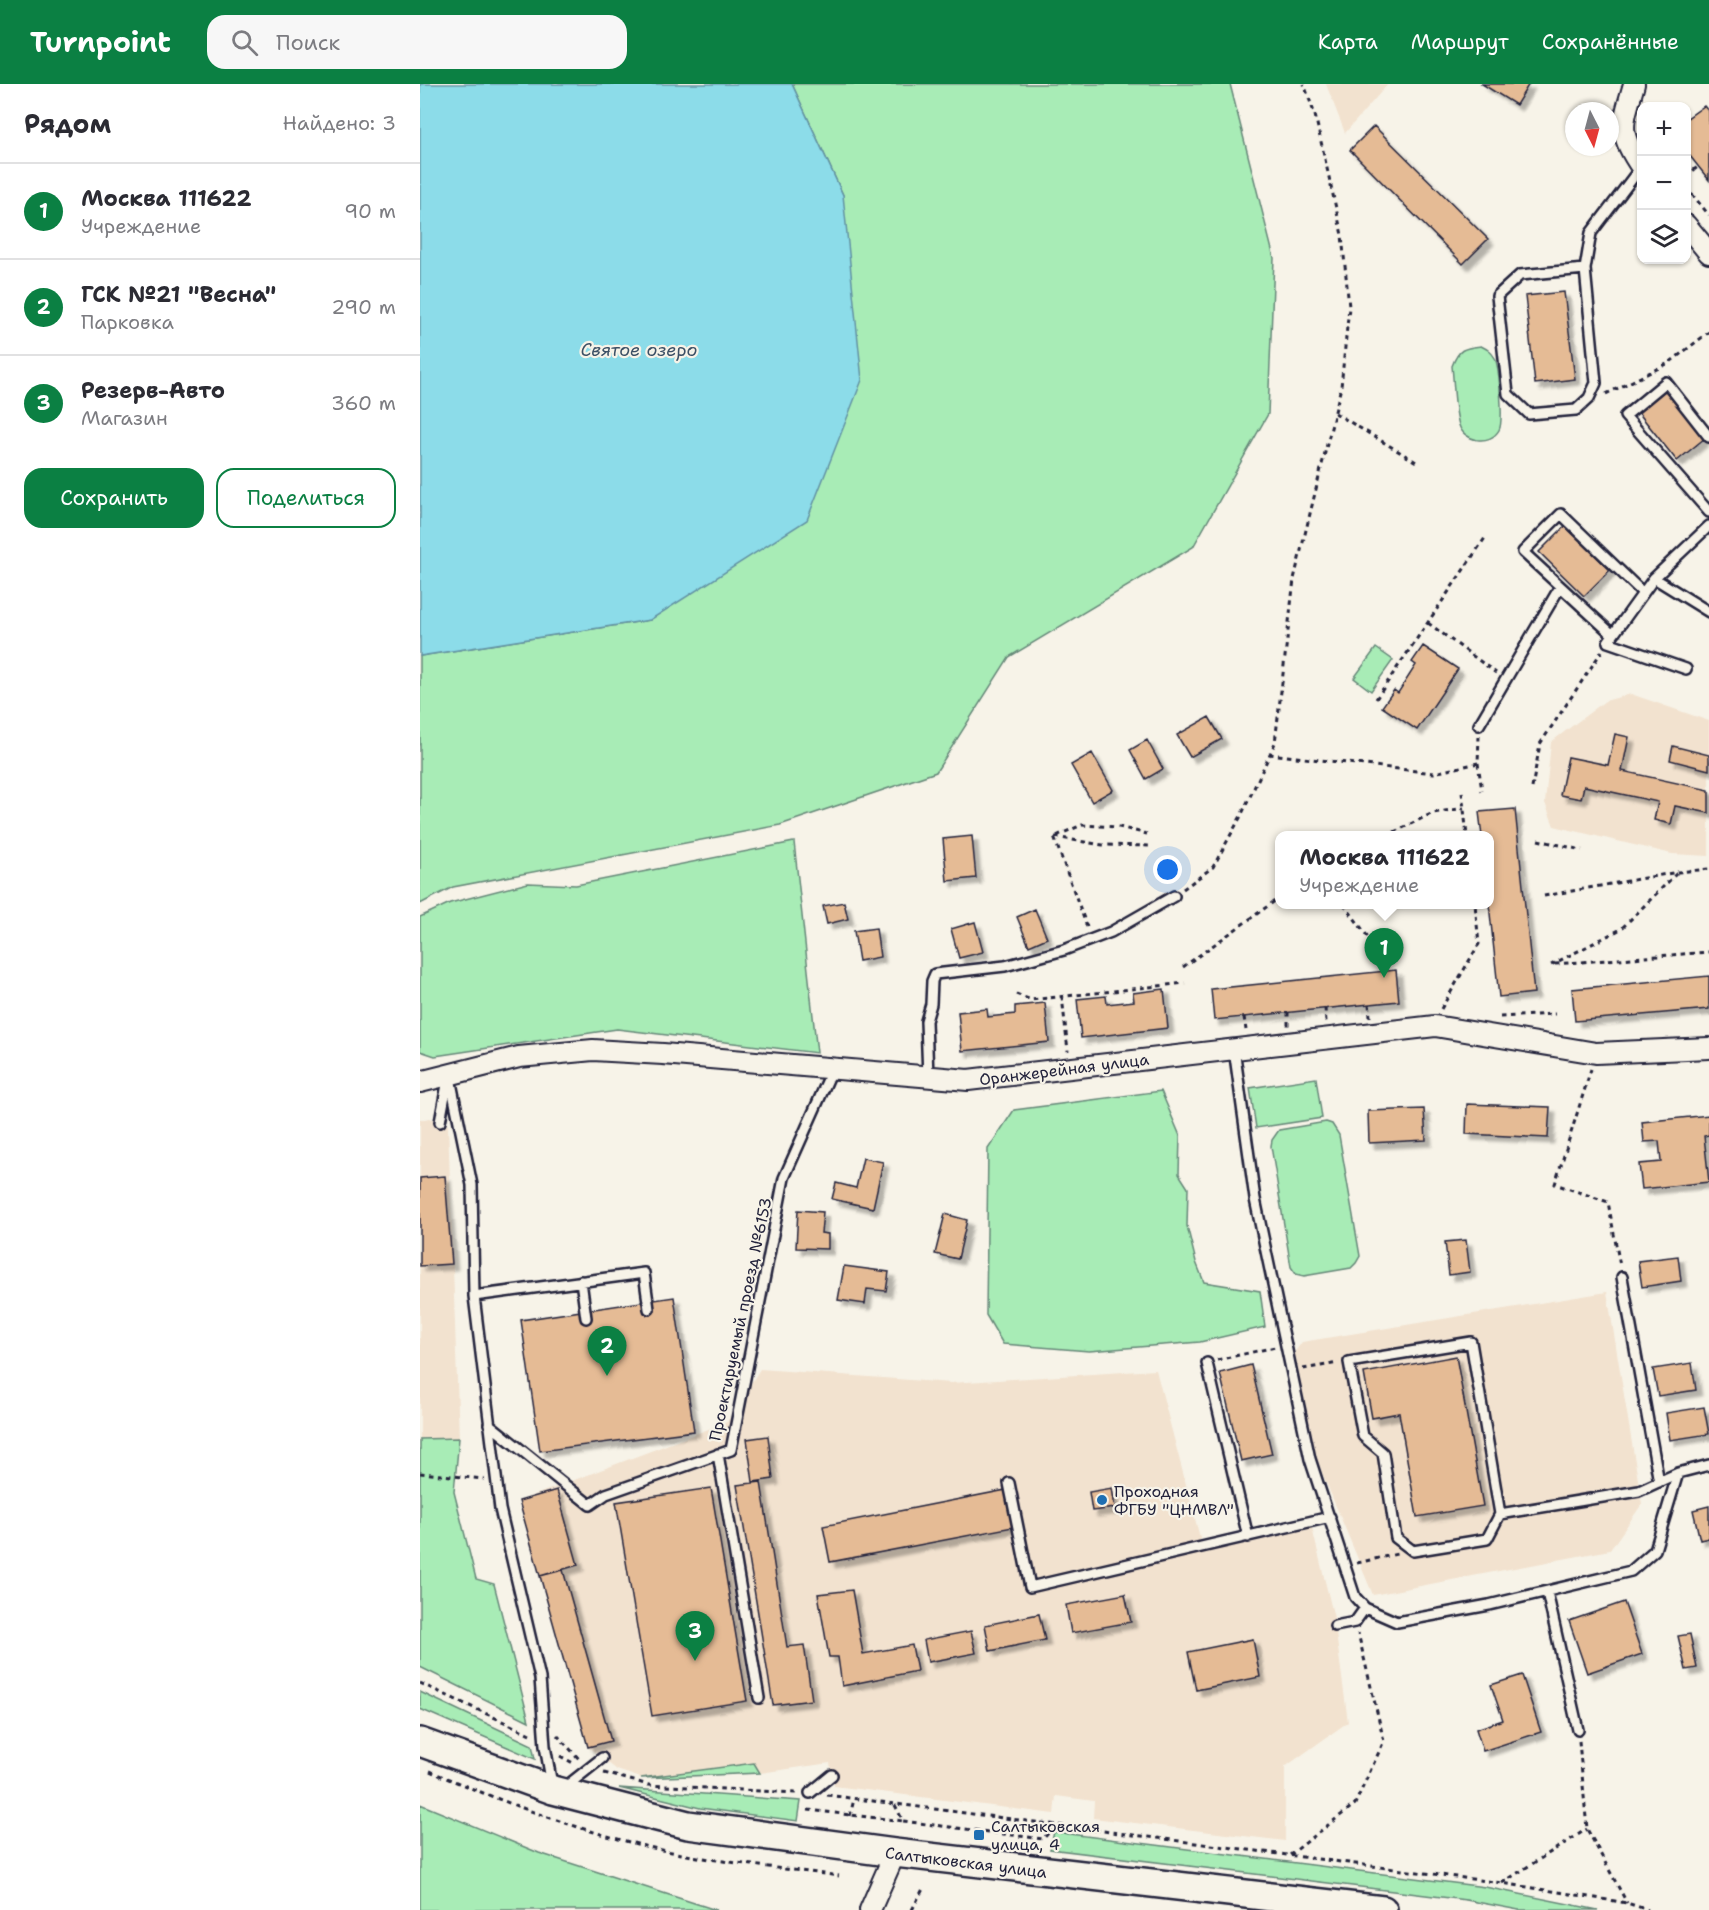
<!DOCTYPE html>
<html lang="ru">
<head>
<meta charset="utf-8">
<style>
	:root { --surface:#fff; --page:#f7f7f7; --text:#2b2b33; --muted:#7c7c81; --line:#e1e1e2; --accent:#0b8043 }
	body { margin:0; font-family:"Shantell Sans",sans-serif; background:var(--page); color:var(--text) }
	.controls { position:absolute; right:18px; top:18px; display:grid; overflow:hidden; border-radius:12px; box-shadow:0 2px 4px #0004 }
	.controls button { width:54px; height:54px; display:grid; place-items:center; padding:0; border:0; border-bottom:2px solid var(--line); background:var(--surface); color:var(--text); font:30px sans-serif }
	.compass { position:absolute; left:1145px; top:18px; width:54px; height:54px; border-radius:50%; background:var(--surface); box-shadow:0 2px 4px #0004; rotate:174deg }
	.you { position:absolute; left:748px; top:786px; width:21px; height:21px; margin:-15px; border:4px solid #fff; border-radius:50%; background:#1a73e8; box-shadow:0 0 0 9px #1a73e833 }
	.badge { display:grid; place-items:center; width:39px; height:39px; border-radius:50%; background:var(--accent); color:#fff; font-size:20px; font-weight:700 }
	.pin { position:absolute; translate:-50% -50px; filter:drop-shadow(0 2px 3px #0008) }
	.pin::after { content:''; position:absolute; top:32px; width:21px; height:18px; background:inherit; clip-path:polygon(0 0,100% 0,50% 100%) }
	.popup { position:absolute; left:855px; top:747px; width:219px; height:78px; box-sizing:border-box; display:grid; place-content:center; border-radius:12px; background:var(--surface); filter:drop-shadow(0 2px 4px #0005); font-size:20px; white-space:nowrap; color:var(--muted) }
	.popup b { font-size:22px; color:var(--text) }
	.popup::after { content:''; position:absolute; left:50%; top:100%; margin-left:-12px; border:12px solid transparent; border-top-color:var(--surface) }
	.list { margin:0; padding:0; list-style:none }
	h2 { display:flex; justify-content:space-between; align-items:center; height:78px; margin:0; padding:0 24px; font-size:26px }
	h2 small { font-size:20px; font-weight:400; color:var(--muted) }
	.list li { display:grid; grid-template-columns:39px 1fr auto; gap:18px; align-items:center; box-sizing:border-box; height:96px; padding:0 24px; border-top:2px solid var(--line) }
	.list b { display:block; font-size:22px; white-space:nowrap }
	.list p { margin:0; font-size:20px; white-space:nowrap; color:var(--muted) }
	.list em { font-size:20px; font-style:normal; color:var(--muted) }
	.actions { display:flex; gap:12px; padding:18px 24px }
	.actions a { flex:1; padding:14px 0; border:2px solid var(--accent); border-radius:18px; text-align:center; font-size:21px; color:var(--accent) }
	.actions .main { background:var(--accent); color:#fff }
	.icon { flex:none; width:33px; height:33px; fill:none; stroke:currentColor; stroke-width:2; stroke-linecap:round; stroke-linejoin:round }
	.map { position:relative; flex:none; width:1289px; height:1826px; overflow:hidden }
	header { display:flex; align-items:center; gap:36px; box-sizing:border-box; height:84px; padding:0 30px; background:var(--accent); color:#fff }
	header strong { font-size:28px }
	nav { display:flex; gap:33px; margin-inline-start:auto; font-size:21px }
	.search { width:420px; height:54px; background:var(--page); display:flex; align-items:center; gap:15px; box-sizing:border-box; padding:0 21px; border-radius:18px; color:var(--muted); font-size:22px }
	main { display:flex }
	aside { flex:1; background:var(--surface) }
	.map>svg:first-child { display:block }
	.built { fill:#f2e2cf }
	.green { fill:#a8ecb6; stroke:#658778; stroke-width:1.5 }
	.water { fill:#8cdce9; stroke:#6292a3; stroke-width:1.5 }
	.building { fill:#e5bb95; stroke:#22223b; stroke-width:1.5; filter:url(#shadow) }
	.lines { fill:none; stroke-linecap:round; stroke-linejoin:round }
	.lane-casing { stroke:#22223b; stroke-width:14 }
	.street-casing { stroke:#22223b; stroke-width:24 }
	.secondary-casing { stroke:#22223b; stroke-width:32 }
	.path { stroke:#22223b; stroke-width:3; stroke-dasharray:4.5 4.5; stroke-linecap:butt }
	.lane { stroke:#f7f3e8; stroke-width:9 }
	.street { stroke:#f7f3e8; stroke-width:20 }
	.secondary { stroke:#f7f3e8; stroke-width:27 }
	.poi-dot { fill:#1f6fb2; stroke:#f7f3e8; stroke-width:2 }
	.labels { text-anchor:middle; stroke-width:4.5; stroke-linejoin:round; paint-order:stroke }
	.street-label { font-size:16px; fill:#22223b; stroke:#f7f3e8 }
	.poi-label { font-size:16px; fill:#22223b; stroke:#f7f3e8; text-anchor:start }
	.water-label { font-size:18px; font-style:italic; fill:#3c5066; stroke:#f7f3e8 }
</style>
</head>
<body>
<header>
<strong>Turnpoint</strong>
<div class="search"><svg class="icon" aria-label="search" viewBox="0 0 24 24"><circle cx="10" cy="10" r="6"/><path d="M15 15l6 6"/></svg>Поиск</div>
<nav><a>Карта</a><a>Маршрут</a><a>Сохранённые</a></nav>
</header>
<main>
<aside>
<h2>Рядом<small>Найдено: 3</small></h2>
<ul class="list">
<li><span class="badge">1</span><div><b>Москва 111622</b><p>Учреждение</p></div><em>90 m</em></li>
<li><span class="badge">2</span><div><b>ГСК №21 &quot;Весна&quot;</b><p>Парковка</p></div><em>290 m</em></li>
<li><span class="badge">3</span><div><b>Резерв-Авто</b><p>Магазин</p></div><em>360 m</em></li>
</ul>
<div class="actions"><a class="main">Сохранить</a><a>Поделиться</a></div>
</aside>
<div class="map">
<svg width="1289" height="1826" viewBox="0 0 1289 1826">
	<defs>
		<filter id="shadow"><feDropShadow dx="5.5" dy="5.5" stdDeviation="1.5" flood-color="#0004"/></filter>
	</defs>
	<rect width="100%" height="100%" fill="#f7f3e8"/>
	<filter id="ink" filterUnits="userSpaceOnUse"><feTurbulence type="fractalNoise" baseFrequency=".0167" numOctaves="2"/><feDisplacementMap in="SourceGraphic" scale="12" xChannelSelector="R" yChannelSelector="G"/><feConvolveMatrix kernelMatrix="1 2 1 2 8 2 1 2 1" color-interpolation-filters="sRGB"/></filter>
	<g filter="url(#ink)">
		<!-- built -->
		<path class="built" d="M906 0H968L925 49Z
			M1211 610 1289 637V772L1252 770 1134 742 1125 719 1131 658 1185 617Z
			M9 1034 28 1041 39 1354 0 1355V1036Z
			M1187 1208 1222 1420 1190 1466 953 1511 895 1372 874 1269 882 1258Z
			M340 1285 531 1299 736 1286 784 1469 892 1444 914 1534 928 1638 865 1683V1757L673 1734 674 1717 636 1712 634 1730 414 1702 410 1679 340 1689 334 1679 221 1694 197 1686 168 1663 99 1417 307 1338Z"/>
		<!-- green -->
		<path class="green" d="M372 0H810L854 174 848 330 773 463 589 573 516 688 360 741 33 803 0 820V572L230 536 423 111Z
			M1061 262C1067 265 1071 267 1075 274 1079 283 1084 337 1079 346 1070 362 1044 358 1039 341 1034 324 1034 300 1032 282 1039 264 1044 264 1061 262Z
			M956 564 973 576 951 607 934 594Z
			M374 758 397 969 197 945 15 972 0 967V833L30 819 108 799 156 801Z
			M896 994 902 1034 836 1044 830 1004Z
			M741 1007 760 1052 759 1090 768 1104 767 1142 776 1178 784 1198 840 1207 845 1243 780 1258 669 1267 583 1260 566 1231 568 1065 594 1026Z
			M906 1038 912 1040 919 1051 940 1172 936 1179 931 1184 884 1192 876 1190 871 1183 851 1062 852 1056 859 1046Z
			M39 1354 34 1408 56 1495 74 1500 109 1637 0 1583V1355Z
			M0 1608 112 1661 115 1675 0 1625Z
			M334 1679 340 1689 221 1694Z
			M199 1704 381 1717 378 1737 280 1724Z
			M0 1720 119 1769 296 1826H0Z
			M634 1748 1065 1803 1178 1826H1099L1046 1816 630 1765Z"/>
		<!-- water -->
		<path class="water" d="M0 0H372L423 111 442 296 387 436 230 536 0 572Z"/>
		<!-- building -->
		<path class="building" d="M1062 0H1109L1096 21Z
			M1284 22 1289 28V96L1266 67V35Z
			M954 42 1068 155 1043 180 930 66Z
			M1144 208 1155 295 1115 300 1105 212Z
			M1247 305 1285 354 1257 377 1218 328Z
			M1145 442 1190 486 1164 512 1119 468Z
			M1003 562 1038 585 997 646 962 623 974 606 978 609 996 581 992 578Z
			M789 633 802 655 770 673 757 651Z
			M1195 650 1209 653 1202 687 1289 706V729L1255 722 1251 740 1234 736 1238 718 1164 702 1161 715 1140 711 1148 673 1188 681Z
			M727 656 743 685 726 695 710 666Z
			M1253 662 1289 671V686L1250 676Z
			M672 669 693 706 672 718 651 681Z
			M1095 725 1114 909 1079 913 1069 820V752H1062L1059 728Z
			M552 752 556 794 527 797 523 755Z
			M424 818 428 835 407 840 403 822Z
			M615 825 627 854 609 862 597 833Z
			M555 838 563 868 539 874 531 845Z
			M456 844 460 873 439 877 434 847Z
			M976 886 979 917 794 936 791 905Z
			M1289 892V925L1155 937 1152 905Z
			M744 905 748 944 661 954 657 915 686 912 687 920 714 917 713 909Z
			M625 919 629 958 542 967 538 928 567 925 568 933 595 930V922Z
			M1047 1020 1130 1023 1128 1054 1046 1050Z
			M1004 1025 1006 1056 949 1059 948 1027Z
			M1289 1031V1051L1284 1052 1289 1098 1222 1105 1219 1080 1241 1078 1239 1057 1224 1058 1222 1038Z
			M443 1074 463 1078 453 1124 412 1115 416 1099 436 1104Z
			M25 1092 32 1180 0 1182V1094Z
			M378 1126 403 1128 401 1149 408 1150V1165L376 1164Z
			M525 1130 547 1136 538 1175 515 1170Z
			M1046 1156 1050 1188 1029 1191 1025 1158Z
			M1258 1172 1261 1197 1222 1203 1218 1177Z
			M424 1182 469 1188 466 1207 447 1205 445 1220 418 1216Z
			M254 1213 274 1347 120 1367 101 1236Z
			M1036 1272 1063 1422 997 1433 979 1329 952 1334 944 1289Z
			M1272 1279 1276 1306 1238 1312 1233 1285Z
			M831 1281 852 1370 821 1377 800 1289Z
			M1284 1323 1289 1350 1250 1356 1246 1329Z
			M348 1352 353 1395 333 1398 327 1355Z
			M341 1398 367 1563 384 1561 392 1616 353 1621 317 1401Z
			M291 1404 327 1617 232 1632 196 1418Z
			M692 1404 695 1424 672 1427 669 1408Z
			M137 1406 158 1481 120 1492 99 1417Z
			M586 1406 593 1443 410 1478 403 1442Z
			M1289 1422V1454L1280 1456 1273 1426Z
			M143 1486 191 1657 168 1663 120 1492Z
			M432 1506 443 1570 492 1561 497 1587 422 1602 418 1573H409L398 1510Z
			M705 1510 711 1538 651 1549 646 1521Z
			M1204 1518 1222 1570 1167 1589 1149 1537Z
			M619 1530 625 1556 570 1567 565 1541Z
			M551 1547 556 1569 508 1578 504 1556Z
			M1270 1550 1277 1584 1266 1586 1258 1552Z
			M833 1555 840 1593 776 1606 768 1568Z
			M1102 1591 1121 1648 1063 1667 1056 1645 1083 1636 1071 1601Z"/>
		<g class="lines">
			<!-- lane casing -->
			<g class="lane-casing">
				<path id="lane" d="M1165 185 1100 191 1077 212 1088 310 1109 330 1156 326 1169 314 1176 299 1165 185 1171 149 1221 83
					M1289 353 1246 298 1205 332 1289 428
					M1289 442 1234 494 1289 528
					M1234 494 1188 558 1266 585
					M1193 551 1103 468 1141 430 1223 509
					M1059 641 1140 503
					M814 965 835 1115 890 1375 935 1513 945 1524 977 1538 1069 1521 1211 1487 1235 1466 1258 1389 1289 1381
					M29 989 52 1101 54 1212 224 1189 229 1225
					M508 993 506 937 511 920 512 897 515 890 585 882 644 866 691 848 754 812
					M20 1038 28 995
					M1202 1193 1239 1398
					M161 1197 166 1234
					M54 1212 80 1425 120 1594 125 1662 132 1701
					M787 1279 828 1453
					M69 1340 170 1421 186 1410 311 1366 364 1094 413 984
					M298 1370 339 1614
					M589 1399 610 1503 910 1433
					M1080 1430 1067 1455 993 1467 976 1454 963 1369 943 1352 929 1278 1051 1258 1080 1430 1219 1407 1258 1389
					M1127 1508 1158 1646
					M915 1542 935 1538 945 1524
					M144 1704 182 1674
					M390 1709 412 1691"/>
			</g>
			<!-- street casing -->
			<g class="street-casing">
				<path id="street" d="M1214 0C1203 40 1196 47 1222 84
					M1266 141 1289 169
					M0 998 99 973 173 966 243 970 548 996 1015 942 1176 969 1289 964
					M450 1826 475 1769"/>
			</g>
			<!-- secondary casing -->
			<g class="secondary-casing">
				<path id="secondary" d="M0 1658 133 1706 268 1741 475 1769 963 1826"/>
			</g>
			<!-- path -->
			<path class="path" d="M1266 92 1279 82
				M1266 103 1289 131
				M1186 310 1249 279 1289 248
				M915 329 998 379
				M1008 539 1076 589
				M956 615 1065 454
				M1059 652 1058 679 1062 707
				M849 670 1014 689 1058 679
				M1112 704 1120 660 1182 567
				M1042 708 1047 752
				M966 752 1013 729 1044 724
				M635 753 683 761 732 762
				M1118 756 1162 766
				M763 805 793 783 821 732 855 659 874 495 921 303 929 223 922 151 895 31 884 0
				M1124 812 1258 788 1289 785
				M924 820 961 871 963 887
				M667 843 634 753 662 741 699 743 727 750
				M1135 880 1289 868
				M1131 881 1201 845 1257 789
				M763 883 859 814
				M596 910 611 916 765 899
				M642 912 648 967
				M949 920 950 933
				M905 924 906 938
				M1021 925 1059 860 1055 820
				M868 928V942
				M824 933 826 946
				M1080 933 1135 930
				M1171 985 1135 1100 1188 1118 1200 1182
				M797 1276 855 1263
				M883 1285 918 1279
				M0 1389 64 1395
				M937 1479 977 1470
				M0 1599 110 1650
				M137 1651 161 1677
				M1159 1657 1167 1745 1207 1819
				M140 1672 155 1680
				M10 1687C80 1717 152 1744 225 1762 289 1778 355 1783 419 1792
				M184 1689 229 1701 377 1709
				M407 1711 1082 1799 1207 1819 1228 1826
				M475 1721 483 1737 623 1755 635 1742
				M388 1726 483 1737
				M430 1732 434 1715
				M870 1771 935 1720 964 1657 938 1549
				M1082 1799 1167 1745
				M492 1826 503 1805"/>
			<!-- lane -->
			<use href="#lane" class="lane"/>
			<!-- street -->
			<use href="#street" class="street"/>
			<!-- secondary -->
			<use href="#secondary" class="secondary"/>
		</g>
	</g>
	<!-- markers -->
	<g class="poi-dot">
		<circle cx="682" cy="1416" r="6"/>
		<rect x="553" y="1745" width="12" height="12" rx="3"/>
	</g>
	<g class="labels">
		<!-- street labels -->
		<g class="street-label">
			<text transform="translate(644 985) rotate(-7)" y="6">Оранжерейная улица</text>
			<text transform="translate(320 1235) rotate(-78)" y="6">Проектируемый проезд №6153</text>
			<text transform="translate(546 1778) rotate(7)" y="6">Салтыковская улица</text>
		</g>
		<!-- poi labels -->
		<g class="poi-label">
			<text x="694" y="1413">Проходная<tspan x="694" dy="18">ФГБУ "ЦНМВЛ"</tspan></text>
			<text x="571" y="1748">Салтыковская<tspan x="571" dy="18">улица, 4</tspan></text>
		</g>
		<!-- water labels -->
		<g class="water-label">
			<text x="219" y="272">Святое озеро</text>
		</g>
	</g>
</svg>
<div class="controls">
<button>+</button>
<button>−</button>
<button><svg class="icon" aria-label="layers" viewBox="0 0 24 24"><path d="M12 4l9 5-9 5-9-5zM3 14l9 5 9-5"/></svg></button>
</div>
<svg class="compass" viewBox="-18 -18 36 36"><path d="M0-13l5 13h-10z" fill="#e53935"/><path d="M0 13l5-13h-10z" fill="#7c7c81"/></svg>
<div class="you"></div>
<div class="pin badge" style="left:964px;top:894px">1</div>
<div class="popup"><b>Москва 111622</b>Учреждение</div>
<div class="pin badge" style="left:187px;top:1292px">2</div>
<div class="pin badge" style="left:275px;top:1577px">3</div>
</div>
</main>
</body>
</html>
